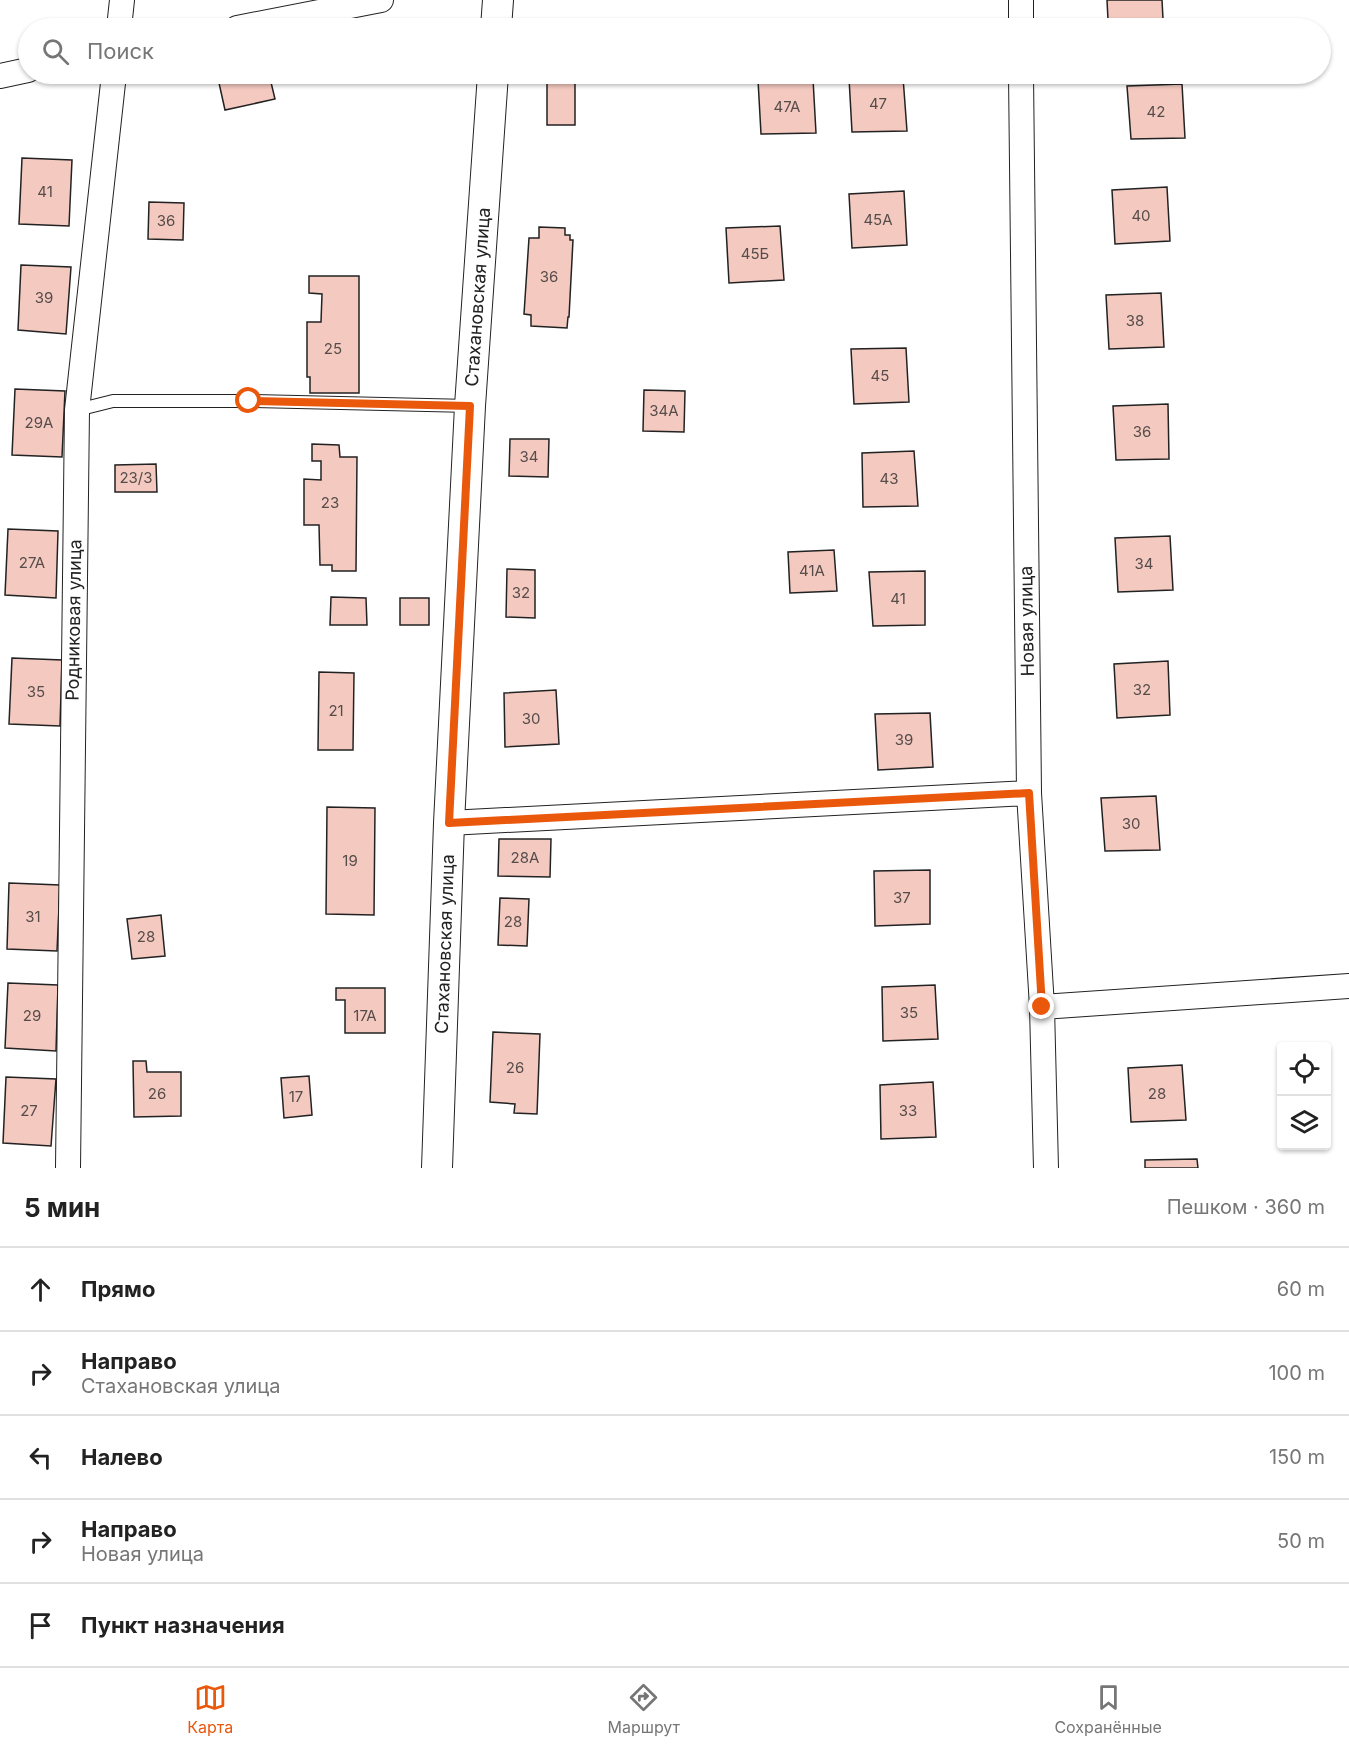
<!DOCTYPE html>
<html lang="ru">
<head>
<meta charset="utf-8">
<style>
	:root { --surface:#fff; --page:#f2f2f2; --text:#222; --muted:#767676; --line:#e0e0e0; --accent:#ea580c }
	body { margin:0; font-family:Inter,sans-serif; background:var(--page); color:var(--text) }
	.controls { position:absolute; right:18px; bottom:18px; display:grid; overflow:hidden; border-radius:6px; box-shadow:0 2px 4px #0004 }
	.controls button { width:54px; height:54px; display:grid; place-items:center; padding:0; border:0; border-bottom:2px solid var(--line); background:var(--surface); color:var(--text); font:30px sans-serif }
	.stop { position:absolute; width:18px; height:18px; margin:-14px; border:4px solid #ea580c; border-radius:50%; background:#fff }
	.stop.end { background:#ea580c; border-color:#fff; box-shadow:0 2px 6px #0008 }
	.list { margin:0; padding:0; list-style:none }
	h2 { display:flex; justify-content:space-between; align-items:center; height:78px; margin:0; padding:0 24px; font-size:26px }
	h2 small { font-size:20px; font-weight:400; color:var(--muted) }
	.list li { display:grid; grid-template-columns:39px 1fr auto; gap:18px; align-items:center; box-sizing:border-box; height:84px; padding:0 24px; border-top:2px solid var(--line) }
	.list b { display:block; font-size:22px; white-space:nowrap }
	.list p { margin:0; font-size:20px; white-space:nowrap; color:var(--muted) }
	.list em { font-size:20px; font-style:normal; color:var(--muted) }
	.icon { flex:none; width:33px; height:33px; fill:none; stroke:currentColor; stroke-width:2; stroke-linecap:round; stroke-linejoin:round }
	.map { position:relative; flex:none; width:1349px; height:1168px; overflow:hidden }
	.search { position:absolute; background:var(--surface); box-shadow:0 2px 4px #0004; left:18px; right:18px; top:18px; height:66px; display:flex; align-items:center; gap:15px; box-sizing:border-box; padding:0 21px; border-radius:33px; color:var(--muted); font-size:22px }
	.sheet { height:498px; background:var(--surface) }
	nav { display:flex; justify-content:space-around; align-items:center; box-sizing:border-box; height:84px; border-top:2px solid var(--line); background:var(--surface); font-size:16px; color:var(--muted) }
	nav a { display:grid; justify-items:center; gap:3px }
	nav .on { color:var(--accent) }
	.map>svg:first-child { display:block }
	.building { fill:#f3c9c0; stroke:#222; stroke-width:1.5 }
	.lines { fill:none; stroke-linecap:round; stroke-linejoin:round }
	.service-casing { stroke:#222; stroke-width:14 }
	.minor-casing { stroke:#222; stroke-width:26 }
	.tertiary-casing { stroke:#222; stroke-width:32 }
	.service { stroke:#fff; stroke-width:12 }
	.minor { stroke:#fff; stroke-width:24 }
	.tertiary { stroke:#fff; stroke-width:30 }
	.route { stroke:#ea580c; stroke-width:8 }
	.labels { text-anchor:middle; stroke-width:4.5; stroke-linejoin:round; paint-order:stroke }
	.number-label { font-size:15px; fill:#564c4a }
	.street-label { font-size:18px; fill:#222; stroke:#fff }
</style>
</head>
<body>
<div class="map">
<svg width="1349" height="1168" viewBox="0 0 1349 1168">
	<rect width="100%" height="100%" fill="#fff"/>
	<!-- building -->
	<path class="building" d="M1107 0H1162L1163 19 1108 20Z
		M217 74H269L275 99 225 110Z
		M433 74H456V79L433 77Z
		M903 77 907 131 852 132 849 78Z
		M547 79H575V125H547Z
		M813 79 816 133 761 134 758 80Z
		M1182 84 1185 138 1131 139 1127 86Z
		M22 158 72 160 69 226 19 224Z
		M1167 187 1170 241 1115 244 1112 190Z
		M904 191 907 245 852 248 849 194Z
		M149 202 184 203 183 240 148 239Z
		M780 226 784 280 729 283 726 228Z
		M539 227 565 228V235H570V240H573L569 317H568L567 328 531 326V315L524 314 529 238H539Z
		M21 265 71 267 66 334 18 330Z
		M309 276H359V393H310V377H307V322H321L322 294 309 293Z
		M1161 293 1164 347 1109 349 1106 295Z
		M906 348 909 402 854 404 851 349Z
		M15 389 65 391 62 457 12 455Z
		M644 390 685 391 684 432 643 431Z
		M1168 404 1169 459 1116 460 1113 406Z
		M510 439H549L548 477 509 476Z
		M312 444 339 445 340 457H357L356 571H332V565H320L319 525H304V479L321 480V461H312Z
		M914 451 918 506 863 507 862 453Z
		M156 464 157 492H115V465Z
		M8 529 58 531 56 598 5 595Z
		M1170 536 1173 590 1118 592 1115 538Z
		M834 550 837 591 790 593 788 552Z
		M507 569 535 570V618L506 617Z
		M925 571V625L873 626 869 572Z
		M331 597 366 598 367 625H330Z
		M400 598H429V625H400Z
		M12 658 62 660 60 726 9 724Z
		M1168 661 1170 715 1117 718 1114 664Z
		M319 672 354 673 353 750H318Z
		M556 690 559 744 505 747 504 693Z
		M930 713 933 767 878 770 875 714Z
		M1156 796 1160 850 1105 851 1101 798Z
		M327 807 375 808 374 915 326 914Z
		M499 839H551L550 877 498 876Z
		M930 870V924L875 926 874 871Z
		M9 883 60 885 57 951 7 949Z
		M500 898 529 899 527 946 498 945Z
		M161 915 165 956 132 959 127 919Z
		M8 983 58 985 56 1051 5 1048Z
		M935 985 938 1039 883 1041 882 987Z
		M336 988H385V1033H345V1000H336Z
		M493 1032 540 1034 537 1114 514 1113 515 1104 490 1102Z
		M133 1061H146L147 1072H181V1116L134 1117Z
		M1182 1065 1186 1120 1131 1122 1128 1068Z
		M309 1076 312 1115 284 1118 281 1078Z
		M6 1077 56 1079 51 1146 3 1143Z
		M933 1082 936 1137 881 1139 880 1085Z
		M1197 1159 1198 1168H1145V1160Z"/>
	<g class="lines">
		<!-- service casing -->
		<g class="service-casing">
			<path id="service" d="M77 410 113 401H249L470 406"/>
		</g>
		<!-- minor casing -->
		<g class="minor-casing">
			<path id="minor" d="M1021 0V28
				M119 28 122 0
				M237 28 381 0
				M1021 74 1029 793 1042 1007 1046 1168
				M0 76 28 70
				M449 823 1029 793
				M1042 1007 1349 986
				M68 1168 77 410 114 74"/>
		</g>
		<!-- tertiary casing -->
		<g class="tertiary-casing">
			<path id="tertiary" d="M496 28 498 0
				M437 1168 449 823 470 406 493 74"/>
		</g>
		<!-- service -->
		<use href="#service" class="service"/>
		<!-- minor -->
		<use href="#minor" class="minor"/>
		<!-- tertiary -->
		<use href="#tertiary" class="tertiary"/>
	</g>
	<g class="lines">
		<!-- route -->
		<path class="route" d="M249 401 470 406 449 823 1029 793 1042 1007"/>
	</g>
	<g class="labels">
		<!-- number labels -->
		<g class="number-label">
			<text x="878" y="109">47</text>
			<text x="787" y="112">47А</text>
			<text x="1156" y="117">42</text>
			<text x="45" y="197">41</text>
			<text x="1141" y="221">40</text>
			<text x="878" y="225">45А</text>
			<text x="166" y="226">36</text>
			<text x="755" y="259">45Б</text>
			<text x="549" y="282">36</text>
			<text x="44" y="303">39</text>
			<text x="1135" y="326">38</text>
			<text x="333" y="354">25</text>
			<text x="880" y="381">45</text>
			<text x="664" y="416">34А</text>
			<text x="39" y="428">29А</text>
			<text x="1142" y="437">36</text>
			<text x="529" y="462">34</text>
			<text x="136" y="483">23/3</text>
			<text x="889" y="484">43</text>
			<text x="330" y="508">23</text>
			<text x="32" y="568">27А</text>
			<text x="1144" y="569">34</text>
			<text x="812" y="576">41А</text>
			<text x="521" y="598">32</text>
			<text x="898" y="604">41</text>
			<text x="1142" y="695">32</text>
			<text x="36" y="697">35</text>
			<text x="336" y="716">21</text>
			<text x="531" y="724">30</text>
			<text x="904" y="745">39</text>
			<text x="1131" y="829">30</text>
			<text x="525" y="863">28А</text>
			<text x="350" y="866">19</text>
			<text x="902" y="903">37</text>
			<text x="33" y="922">31</text>
			<text x="513" y="927">28</text>
			<text x="146" y="942">28</text>
			<text x="909" y="1018">35</text>
			<text x="32" y="1021">29</text>
			<text x="365" y="1021">17А</text>
			<text x="515" y="1073">26</text>
			<text x="157" y="1099">26</text>
			<text x="1157" y="1099">28</text>
			<text x="296" y="1102">17</text>
			<text x="29" y="1116">27</text>
			<text x="908" y="1116">33</text>
		</g>
		<!-- street labels -->
		<g class="street-label">
			<text transform="translate(478 297) rotate(-86)" y="6">Стахановская улица</text>
			<text transform="translate(74 620) rotate(-89)" y="6">Родниковая улица</text>
			<text transform="translate(1027 621) rotate(-91)" y="6">Новая улица</text>
			<text transform="translate(445 944) rotate(-88)" y="6">Стахановская улица</text>
		</g>
	</g>
</svg>
<div class="controls">
<button><svg class="icon" aria-label="locate" viewBox="0 0 24 24"><circle cx="12" cy="12" r="6"/><path d="M12 2v4M12 18v4M2 12h4M18 12h4"/></svg></button>
<button><svg class="icon" aria-label="layers" viewBox="0 0 24 24"><path d="M12 4l9 5-9 5-9-5zM3 14l9 5 9-5"/></svg></button>
</div>
<div class="stop" style="left:249px;top:401px"></div>
<div class="stop end" style="left:1042px;top:1007px"></div>
<div class="search"><svg class="icon" aria-label="search" viewBox="0 0 24 24"><circle cx="10" cy="10" r="6"/><path d="M15 15l6 6"/></svg>Поиск</div>
</div>
<section class="sheet">
<h2>5 мин<small>Пешком · 360 m</small></h2>
<ul class="list">
<li><svg class="icon" aria-label="ahead" viewBox="0 0 24 24"><path d="M12 20V5M6 11l6-6 6 6"/></svg><div><b>Прямо</b></div><em>60 m</em></li>
<li><svg class="icon" aria-label="right" viewBox="0 0 24 24"><path d="M7 20v-9h11M14 6l5 5-5 5"/></svg><div><b>Направо</b><p>Стахановская улица</p></div><em>100 m</em></li>
<li><svg class="icon" aria-label="left" viewBox="0 0 24 24"><path d="M17 20v-9H6M10 6l-5 5 5 5"/></svg><div><b>Налево</b></div><em>150 m</em></li>
<li><svg class="icon" aria-label="right" viewBox="0 0 24 24"><path d="M7 20v-9h11M14 6l5 5-5 5"/></svg><div><b>Направо</b><p>Новая улица</p></div><em>50 m</em></li>
<li><svg class="icon" aria-label="arrive" viewBox="0 0 24 24"><path d="M6 21V4h12l-3 4 3 4H6"/></svg><div><b>Пункт назначения</b></div></li>
</ul>
</section>
<nav>
<a class="on"><svg class="icon" aria-label="map" viewBox="0 0 24 24"><path d="M3 6l6-2 6 2 6-2v14l-6 2-6-2-6 2zM9 4v14M15 6v14"/></svg>Карта</a>
<a><svg class="icon" aria-label="directions" viewBox="0 0 24 24"><path d="M12 3l9 9-9 9-9-9zM9 14v-3h6M13 9l2 2-2 2"/></svg>Маршрут</a>
<a><svg class="icon" aria-label="saved" viewBox="0 0 24 24"><path d="M7 4h10v16l-5-4-5 4z"/></svg>Сохранённые</a>
</nav>
</body>
</html>
